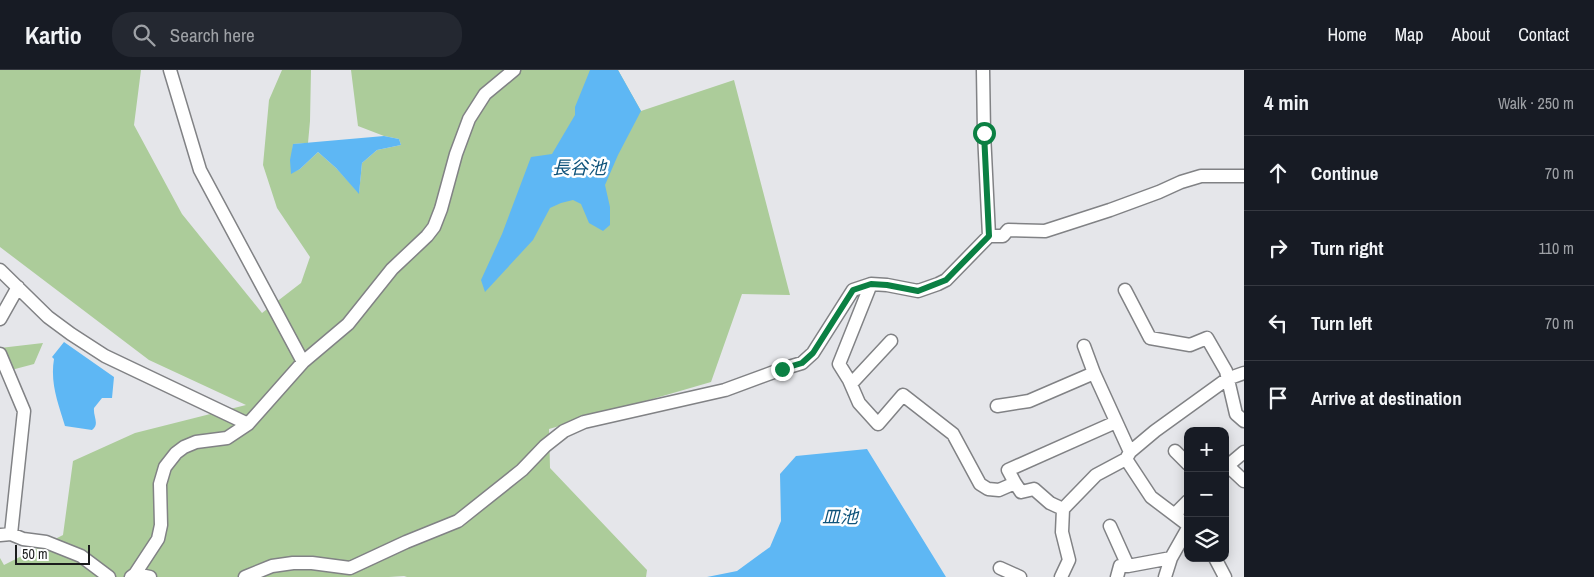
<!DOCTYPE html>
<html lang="en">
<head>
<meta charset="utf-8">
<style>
	:root { --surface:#171b24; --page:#242831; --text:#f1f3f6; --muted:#9ea1a6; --line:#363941 }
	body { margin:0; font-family:"Archivo Narrow","Noto Sans JP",sans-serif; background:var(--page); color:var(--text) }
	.controls { position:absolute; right:15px; bottom:15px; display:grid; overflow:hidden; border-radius:10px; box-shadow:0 2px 12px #0003 }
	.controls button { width:45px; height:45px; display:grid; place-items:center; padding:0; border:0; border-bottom:1px solid var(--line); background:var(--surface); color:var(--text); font:25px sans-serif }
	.scale { position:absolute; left:15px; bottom:12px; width:75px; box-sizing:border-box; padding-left:5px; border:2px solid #1b1c1d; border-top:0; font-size:14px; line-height:18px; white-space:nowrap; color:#1b1c1d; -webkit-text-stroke:4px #fff; paint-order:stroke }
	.stop { position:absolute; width:15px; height:15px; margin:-11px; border:4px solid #0b8043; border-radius:50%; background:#fff }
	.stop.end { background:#0b8043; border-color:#fff; box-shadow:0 1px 5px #0008 }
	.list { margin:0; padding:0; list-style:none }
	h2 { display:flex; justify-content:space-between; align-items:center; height:65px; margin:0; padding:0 20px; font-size:21px }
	h2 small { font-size:16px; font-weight:400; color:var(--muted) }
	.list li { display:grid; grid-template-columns:32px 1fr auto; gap:15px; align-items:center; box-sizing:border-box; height:75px; padding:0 20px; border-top:1px solid var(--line) }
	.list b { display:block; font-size:19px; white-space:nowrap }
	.list em { font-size:16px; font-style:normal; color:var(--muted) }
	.icon { flex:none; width:28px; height:28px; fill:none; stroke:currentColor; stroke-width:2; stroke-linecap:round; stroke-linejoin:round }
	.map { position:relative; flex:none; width:1244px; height:507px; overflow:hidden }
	header { display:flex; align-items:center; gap:30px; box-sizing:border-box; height:70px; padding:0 25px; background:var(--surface); border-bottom:1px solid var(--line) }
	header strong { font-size:24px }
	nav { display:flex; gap:28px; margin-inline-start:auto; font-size:18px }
	.search { width:350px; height:45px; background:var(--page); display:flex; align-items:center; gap:12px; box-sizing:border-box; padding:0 18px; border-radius:20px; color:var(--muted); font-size:19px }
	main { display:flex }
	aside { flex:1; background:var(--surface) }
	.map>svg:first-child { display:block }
	.green { fill:#accc9a }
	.water { fill:#5eb7f4 }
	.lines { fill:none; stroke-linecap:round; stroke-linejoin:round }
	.minor-casing { stroke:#818285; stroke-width:15 }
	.minor { stroke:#fff; stroke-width:12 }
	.route { stroke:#0b8043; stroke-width:6 }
	.labels { text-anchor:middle; stroke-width:5; stroke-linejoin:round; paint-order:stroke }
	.water-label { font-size:18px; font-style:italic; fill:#0e537b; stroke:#fff }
</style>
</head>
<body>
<header>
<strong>Kartio</strong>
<div class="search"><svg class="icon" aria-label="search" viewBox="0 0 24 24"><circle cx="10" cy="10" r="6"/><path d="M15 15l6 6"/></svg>Search here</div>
<nav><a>Home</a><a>Map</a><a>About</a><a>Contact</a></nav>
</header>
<main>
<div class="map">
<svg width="1244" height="507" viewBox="0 0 1244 507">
	<rect width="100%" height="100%" fill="#e5e6ea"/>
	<!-- green -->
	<path class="green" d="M0 0H141L134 55 182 144 262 243 301 213 310 187 277 138 263 95 269 30 282 0H311L310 51 308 73 293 74 291 103 300 99 318 82 336 98 359 123 362 93 377 80 401 75 399 69 384 66 358 56 351 0H618L641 41 734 10 790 225 742 224 711 312 549 359 550 398 647 500 646 507H407L404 506 389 507H0V488L4 495 63 465 73 391 135 363 246 335 149 290 0 177Z
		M43 273 34 294 0 303V278Z"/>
	<!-- water -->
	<path class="water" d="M590 0H618L641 41 618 85 605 115 610 137V155L603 161 589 153 581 134 573 130 561 133 550 138 533 170 485 222 481 210 502 164 531 87 552 84 575 45V37Z
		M384 66 399 69 401 75 377 80 362 93 359 124 336 98 318 82 300 99 291 104 290 90 293 74Z
		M64 272 114 307 112 328H102L94 338C93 347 100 354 92 360L65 356C58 333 50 313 54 289L52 287Z
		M867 379 946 507H707L737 501 770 477 781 451 780 404 796 386Z"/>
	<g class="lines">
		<!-- minor casing -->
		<g class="minor-casing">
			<path id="minor" d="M170 0 200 100 303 292
				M983 0 984 63 989 166
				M0 200 48 247 71 264 105 286 248 354
				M871 214 839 294 849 310 859 333 878 354 903 325 953 364 980 414 988 419 999 420 1015 413 1021 422 1034 419 1050 433 1063 439
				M1125 220 1150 268 1190 275 1207 268 1226 301 1236 344 1244 351
				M0 249 18 217
				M1084 276 1094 303 1130 382
				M0 284 24 341 11 464
				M851 314 891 271
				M997 336 1029 331 1094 303
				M1175 381 1188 394
				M1126 389 1151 427 1188 455
				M1228 396 1244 411
				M1225 398 1244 382
				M1015 413 1008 400 1116 352
				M1175 444 1188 431
				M1110 456 1128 496
				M0 465 11 464 23 469 46 472 81 486 109 507
				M1171 488 1188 458
				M1215 488 1225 507
				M1000 498 1020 507
				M135 504 150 507
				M131 507 135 504 158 469 161 455 160 414 165 397 176 383 184 377 196 372 227 368 248 354 303 292 348 254 392 199 427 166 434 157 441 139 456 84 469 49 485 24 514 0
				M245 507 272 496 293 493H312L350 498 406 472 458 451 522 400 545 376 564 361 584 352 725 320 782 299 802 293 813 283 853 220 871 214 887 215 918 221 938 214 946 210 989 166H1003L1008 160 1045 161 1110 140 1159 122 1181 112 1201 106H1244
				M1061 507 1069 490 1062 462 1063 439 1096 405 1126 389 1130 382 1155 361 1227 309 1244 303
				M1117 507 1120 496H1128L1171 488 1165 507"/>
		</g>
		<!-- minor -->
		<use href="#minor" class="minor"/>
	</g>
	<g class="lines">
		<!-- route -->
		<path class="route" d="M782 299 802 293 813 283 853 220 871 214 887 215 918 221 946 210 989 166 984 63"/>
	</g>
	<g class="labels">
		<!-- water labels -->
		<g class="water-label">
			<text x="579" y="104">長谷池</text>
			<text x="840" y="453">皿池</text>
		</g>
	</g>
</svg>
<div class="controls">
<button>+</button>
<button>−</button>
<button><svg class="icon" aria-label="layers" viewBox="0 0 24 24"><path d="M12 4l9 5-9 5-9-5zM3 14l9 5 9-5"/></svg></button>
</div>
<div class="scale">50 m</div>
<div class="stop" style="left:984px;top:63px"></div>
<div class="stop end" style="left:782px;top:299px"></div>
</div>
<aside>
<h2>4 min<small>Walk · 250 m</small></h2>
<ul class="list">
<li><svg class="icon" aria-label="ahead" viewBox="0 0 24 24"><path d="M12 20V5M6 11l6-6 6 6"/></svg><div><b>Continue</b></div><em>70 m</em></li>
<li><svg class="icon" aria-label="right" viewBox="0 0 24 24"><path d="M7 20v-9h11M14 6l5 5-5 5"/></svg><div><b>Turn right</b></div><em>110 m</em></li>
<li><svg class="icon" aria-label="left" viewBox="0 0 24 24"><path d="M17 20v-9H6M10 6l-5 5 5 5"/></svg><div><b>Turn left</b></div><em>70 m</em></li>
<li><svg class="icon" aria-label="arrive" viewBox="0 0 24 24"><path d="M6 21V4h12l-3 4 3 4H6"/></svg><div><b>Arrive at destination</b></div></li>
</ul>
</aside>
</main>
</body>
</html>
